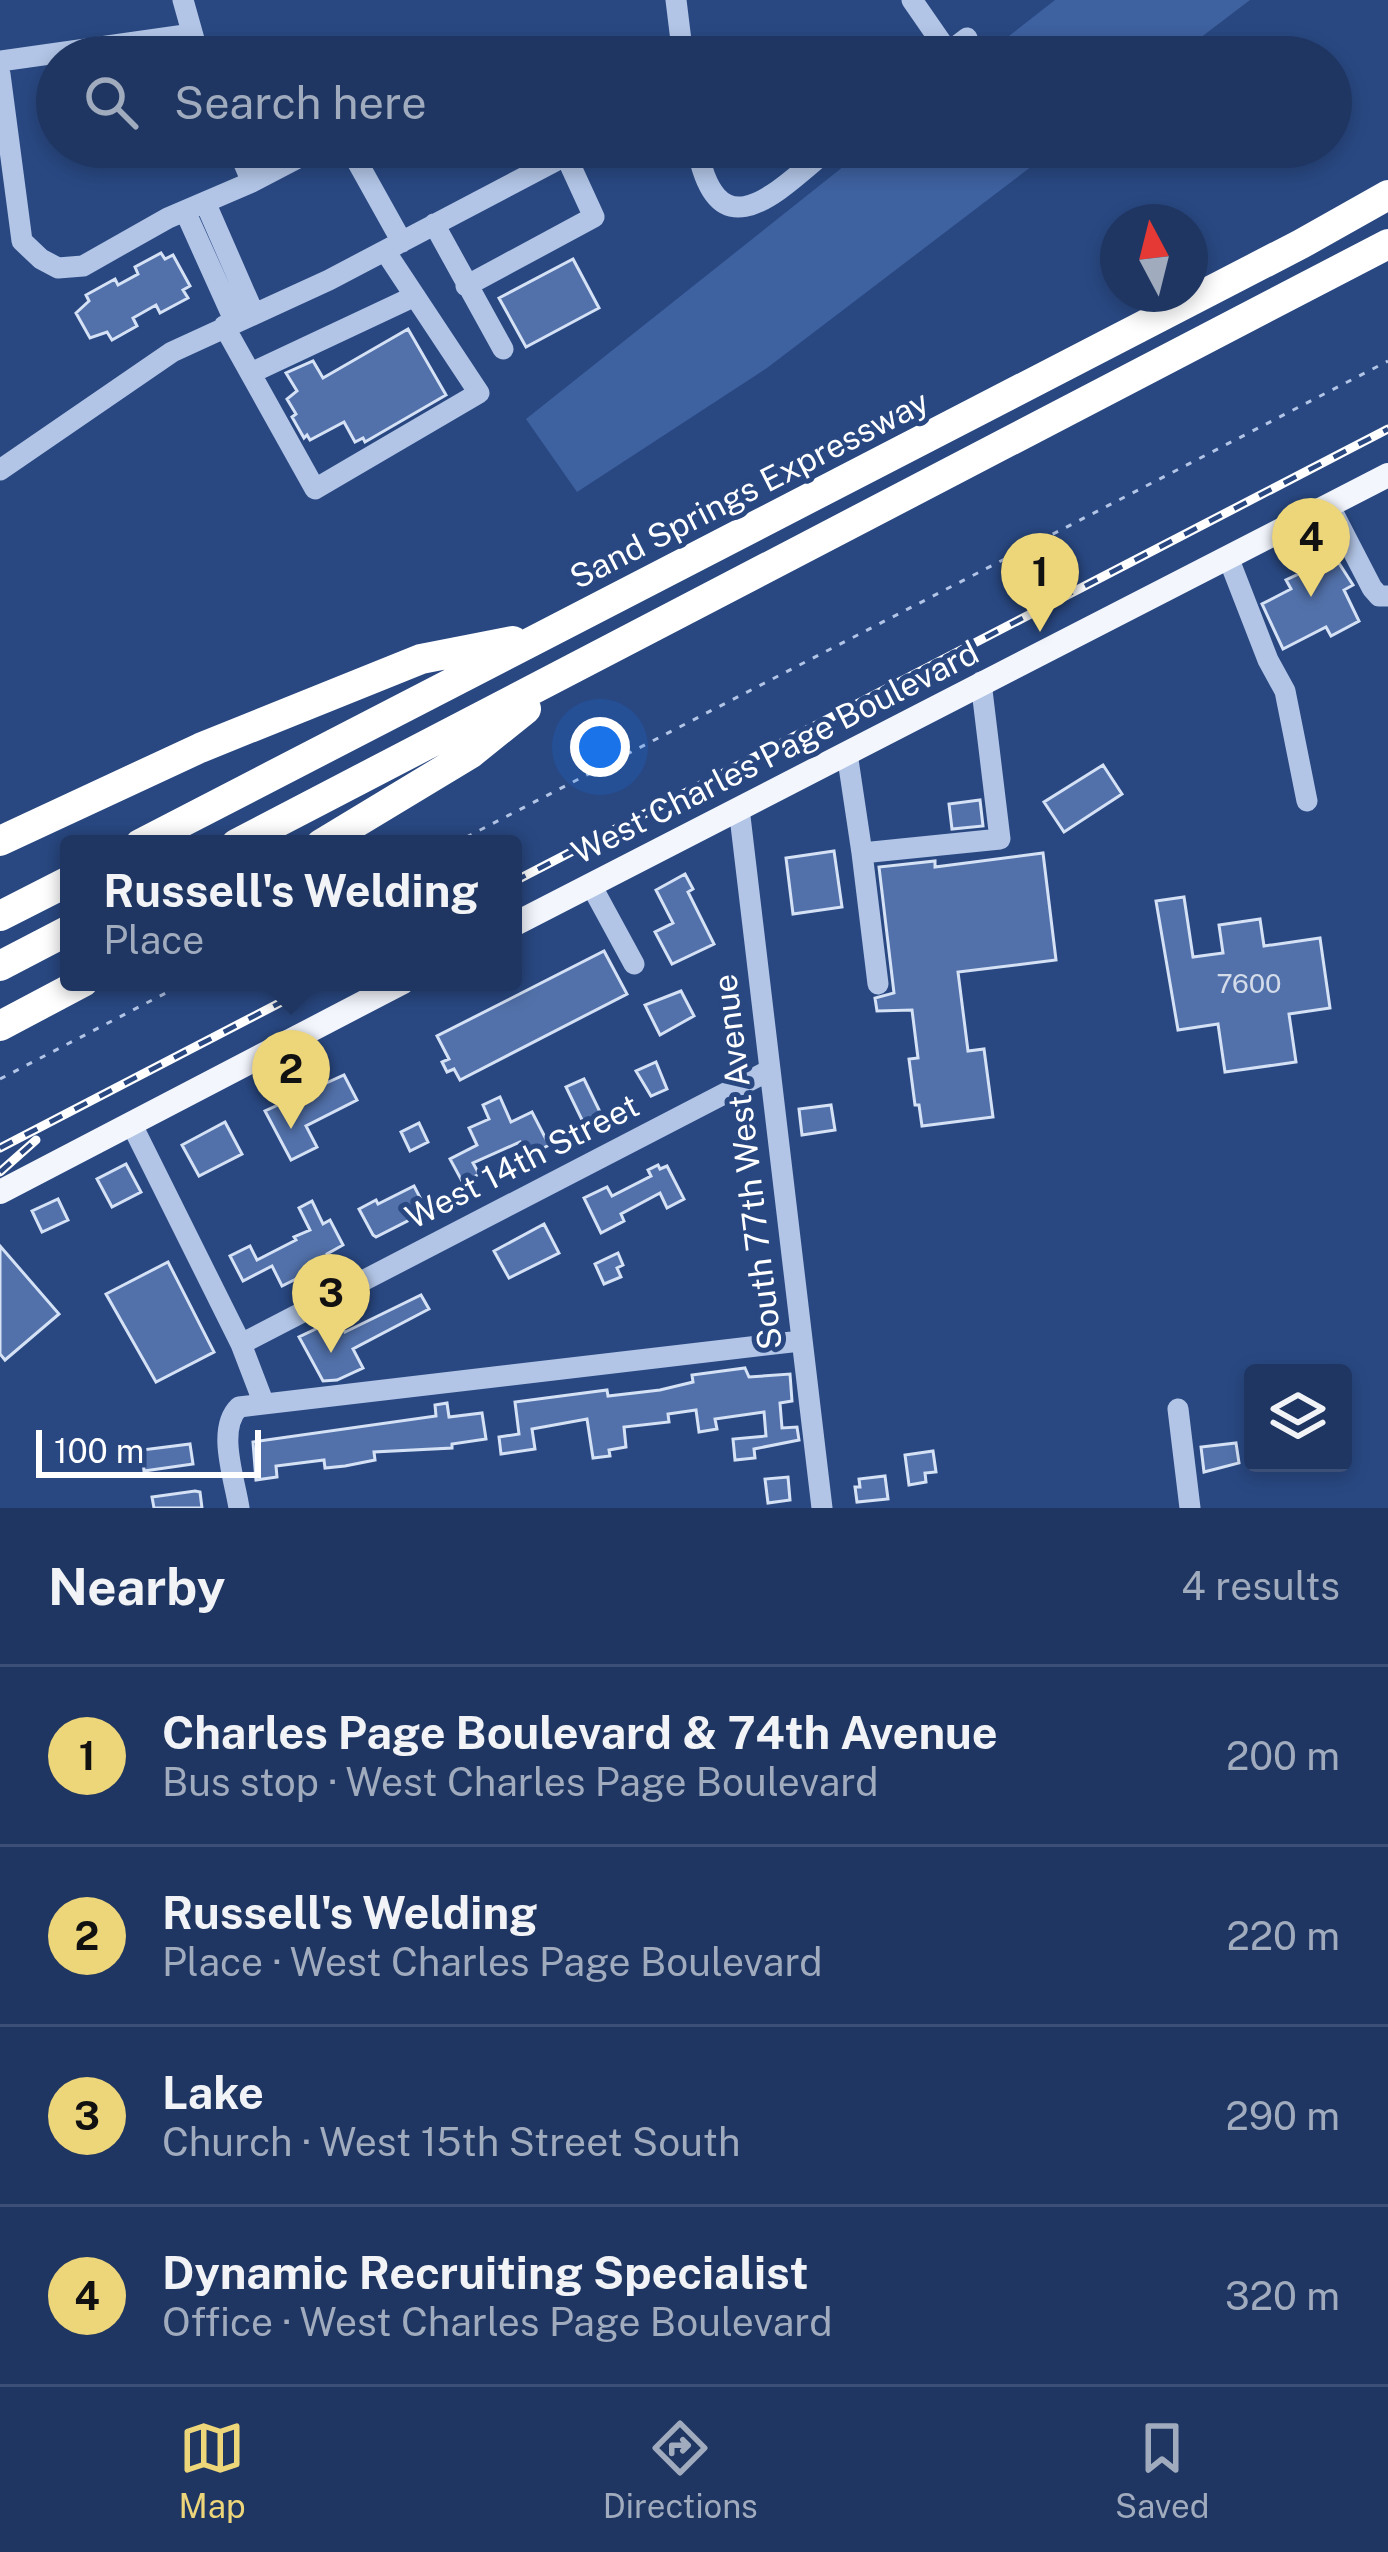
<!DOCTYPE html>
<html lang="en">
<head>
<meta charset="utf-8">
<style>
	:root { --surface:#1f3662; --page:#273e68; --text:#f1f3f6; --muted:#a1abbe; --line:#3c5077; --accent:#edd579 }
	body { margin:0; font-family:"Public Sans",sans-serif; background:var(--page); color:var(--text) }
	.controls { position:absolute; right:36px; bottom:36px; display:grid; overflow:hidden; border-radius:12px; box-shadow:0 6px 18px #0003 }
	.controls button { width:108px; height:108px; display:grid; place-items:center; padding:0; border:0; border-bottom:3px solid var(--line); background:var(--surface); color:var(--text); font:60px sans-serif }
	.compass { position:absolute; left:1100px; top:204px; width:108px; height:108px; border-radius:50%; background:var(--surface); box-shadow:0 6px 18px #0003; rotate:353deg }
	.scale { position:absolute; left:36px; bottom:30px; width:225px; box-sizing:border-box; padding-left:12px; border:6px solid #fff; border-top:0; font-size:33px; line-height:42px; white-space:nowrap; color:#fff; -webkit-text-stroke:9px #294882; paint-order:stroke }
	.you { position:absolute; left:600px; top:747px; width:42px; height:42px; margin:-30px; border:9px solid #fff; border-radius:50%; background:#1a73e8; box-shadow:0 0 0 18px #1a73e833 }
	.badge { display:grid; place-items:center; width:78px; height:78px; border-radius:50%; background:var(--accent); color:#111; font-size:39px; font-weight:700 }
	.pin { position:absolute; translate:-50% -99px; filter:drop-shadow(0 3px 6px #0008) }
	.pin::after { content:''; position:absolute; top:63px; width:42px; height:36px; background:inherit; clip-path:polygon(0 0,100% 0,50% 100%) }
	.popup { position:absolute; left:60px; top:835px; width:462px; height:156px; box-sizing:border-box; display:grid; place-content:center; border-radius:12px; background:var(--surface); filter:drop-shadow(0 3px 9px #0005); font-size:39px; white-space:nowrap; color:var(--muted) }
	.popup b { font-size:45px; color:var(--text) }
	.popup::after { content:''; position:absolute; left:50%; top:100%; margin-left:-24px; border:24px solid transparent; border-top-color:var(--surface) }
	.list { margin:0; padding:0; list-style:none }
	h2 { display:flex; justify-content:space-between; align-items:center; height:156px; margin:0; padding:0 48px; font-size:51px }
	h2 small { font-size:39px; font-weight:400; color:var(--muted) }
	.list li { display:grid; grid-template-columns:78px 1fr auto; gap:36px; align-items:center; box-sizing:border-box; height:180px; padding:0 48px; border-top:3px solid var(--line) }
	.list b { display:block; font-size:45px; white-space:nowrap }
	.list p { margin:0; font-size:39px; white-space:nowrap; color:var(--muted) }
	.list em { font-size:39px; font-style:normal; color:var(--muted) }
	.icon { flex:none; width:66px; height:66px; fill:none; stroke:currentColor; stroke-width:2; stroke-linecap:round; stroke-linejoin:round }
	.map { position:relative; flex:none; width:1388px; height:1508px; overflow:hidden }
	.search { position:absolute; background:var(--surface); box-shadow:0 6px 18px #0003; left:36px; right:36px; top:36px; height:132px; display:flex; align-items:center; gap:30px; box-sizing:border-box; padding:0 42px; border-radius:66px; color:var(--muted); font-size:45px }
	.sheet { height:876px; background:var(--surface) }
	nav { display:flex; justify-content:space-around; align-items:center; box-sizing:border-box; height:168px; border-top:3px solid var(--line); background:var(--surface); font-size:33px; color:var(--muted) }
	nav a { display:grid; justify-items:center; gap:6px }
	nav .on { color:var(--accent) }
	.map>svg:first-child { display:block }
	.green { fill:#3e619f }
	.building { fill:#5271aa; stroke:#d5e1f5; stroke-width:3 }
	.lines { fill:none; stroke-linecap:round; stroke-linejoin:round }
	.path { stroke:#b2c5e6; stroke-width:3; stroke-dasharray:6 9; stroke-linecap:butt }
	.minor { stroke:#b2c5e6; stroke-width:21 }
	.major { stroke:#f3f6fd; stroke-width:24 }
	.highway { stroke:#fff; stroke-width:30 }
	.rail-casing { stroke:#fff; stroke-width:9 }
	.rail { stroke:#294882; stroke-width:4.5; stroke-dasharray:14; stroke-linecap:butt }
	.labels { text-anchor:middle; stroke-width:10; stroke-linejoin:round; paint-order:stroke }
	.number-label { font-size:27px; fill:#d4dcea }
	.street-label { font-size:33px; fill:#fff; stroke:#294882 }
</style>
</head>
<body>
<div class="map">
<svg width="1388" height="1508" viewBox="0 0 1388 1508">
	<rect width="100%" height="100%" fill="#294882"/>
	<!-- green -->
	<path class="green" d="M1055 0H1250L1175 57H982Z
		M868 147H1057L767 368 577 492 526 419Z"/>
	<!-- building -->
	<path class="building" d="M161 253 165 259 173 255 190 286 183 290 188 298 160 313 156 305 133 318 137 326 112 340 107 332 90 338 76 313 89 301 86 295 115 279 118 285 138 274 135 267Z
		M573 259 599 308 526 347 499 298Z
		M408 329 446 395 365 442 363 438 355 442 344 422 310 440 307 435 304 438 292 417 296 414 287 399 297 391 286 373 313 361 323 378Z
		M1335 557 1353 585 1344 590 1359 621 1331 636 1326 627 1283 649 1262 604 1291 589 1286 580Z
		M1103 765 1122 794 1064 832 1044 802Z
		M980 800 983 826 952 829 949 804Z
		M834 851 842 907 793 914 786 858Z
		M1043 853 1056 960 958 972 968 1051 984 1049 993 1117 922 1126 919 1105H915L909 1059 918 1058 912 1010 877 1011 875 998 894 993 879 867 935 861V867Z
		M685 874 693 889 688 892 714 944 672 964 655 932 673 923 656 890Z
		M1184 897 1193 957 1223 953 1219 925 1260 919 1264 946 1320 938 1330 1008 1289 1014 1296 1062 1225 1072 1218 1024 1178 1030 1156 901Z
		M604 951 627 994 460 1080 454 1069 447 1072 442 1062 449 1059 437 1036Z
		M681 991 694 1016 660 1035 645 1005Z
		M656 1062 667 1089 651 1096 636 1071Z
		M344 1075 357 1100 306 1126 317 1147 291 1160 265 1111Z
		M584 1079 602 1116 584 1124 566 1087Z
		M500 1097 511 1122 532 1112 549 1145 527 1157 520 1142 473 1163 479 1174 463 1183 450 1159 477 1145 469 1128 489 1119 483 1105Z
		M831 1105 835 1130 802 1135 799 1109Z
		M225 1122 242 1154 199 1176 182 1145Z
		M419 1123 428 1142 410 1151 401 1132Z
		M126 1164 141 1192 112 1207 97 1179Z
		M658 1165 660 1169 667 1166 684 1199 667 1208 660 1193 621 1214 624 1221 601 1233 584 1198 607 1187 612 1196 651 1176 648 1170Z
		M414 1186 427 1211 376 1237 373 1235 359 1209 376 1200 378 1204Z
		M58 1199 68 1220 42 1232 32 1211Z
		M312 1201 323 1224 330 1220 343 1245 327 1254 330 1262 282 1286 272 1266 243 1281 230 1256 250 1246 257 1260 296 1240 294 1237 310 1230 299 1208Z
		M544 1224 559 1253 509 1278 494 1251Z
		M0 1246 59 1314 5 1360 0 1354Z
		M618 1253 623 1265 617 1268 621 1277 604 1284 595 1264Z
		M168 1262 214 1352 156 1382 106 1294Z
		M421 1295 429 1309 353 1349 363 1368 337 1380 323 1381 299 1337 339 1318 345 1332Z
		M745 1368 749 1377 790 1374 792 1401 780 1403 782 1428 797 1427 799 1440 754 1449 755 1458 735 1460 733 1439 766 1436 764 1412 715 1419 717 1429 699 1432 696 1410 668 1414 669 1422 624 1427 626 1447 609 1450 610 1456 593 1458 587 1419 532 1429 535 1449 501 1454 499 1437 519 1434 515 1402 607 1390 608 1396 660 1390 693 1382 692 1375Z
		M447 1403 449 1417 482 1413 486 1439 452 1444V1448L374 1452 375 1460 345 1466 325 1468 324 1460 276 1466 277 1477 256 1480 253 1442 436 1416 435 1405Z
		M1236 1443 1239 1463 1204 1472 1201 1447Z
		M190 1444 193 1464 144 1471 142 1450Z
		M933 1451 936 1472 925 1473 926 1482 909 1485 905 1455Z
		M885 1476 888 1499 857 1502 855 1487H860L859 1479Z
		M788 1477 790 1500 768 1503 765 1479Z
		M195 1491 200 1492 202 1508H154L152 1497Z"/>
	<g class="lines">
		<!-- path -->
		<path class="path" d="M453 844 1388 361
			M0 1079 187 982"/>
		<!-- minor -->
		<path class="minor" d="M183 0 199 57
			M676 0 683 57
			M912 0 948 52
			M942 57 967 38
			M0 61 192 34
			M0 74 22 241 41 259 58 268 83 266 168 218 252 182 237 147
			M349 147 402 242
			M697 147C718 258 780 189 831 147
			M252 182 319 147
			M205 202 254 314
			M185 211 235 322
			M434 224 503 349
			M466 286 594 217 566 156
			M224 326 315 489 479 393 385 251
			M251 373 415 296
			M0 470 172 352 329 280 582 147
			M1329 505 1372 588 1379 596H1388
			M1228 557 1268 660 1285 691 1307 801
			M847 753 862 853 1000 839 981 682
			M739 808 822 1508
			M862 853 878 984
			M591 885 634 964
			M131 1123 241 1344 264 1404
			M241 1344 770 1070
			M1178 1409 1190 1508
			M239 1508C235 1480 216 1429 239 1407L800 1341"/>
		<!-- major -->
		<path class="major" d="M513 925 1388 475
			M0 1192 403 982"/>
		<!-- highway -->
		<path class="highway" d="M0 841 200 748 421 659 513 641
			M140 844 1301 244 1388 195
			M236 844 1388 244
			M321 844 470 754 526 709
			M0 916 69 881
			M0 966 69 930
			M0 1026 83 982"/>
		<!-- rail casing -->
		<g class="rail-casing">
			<path id="rail" d="M513 882 1388 429
				M0 1148 320 982
				M0 1172 36 1140"/>
		</g>
		<!-- rail -->
		<use href="#rail" class="rail"/>
	</g>
	<g class="labels">
		<!-- number labels -->
		<g class="number-label">
			<text x="1249" y="993">7600</text>
		</g>
		<!-- street labels -->
		<g class="street-label">
			<text transform="translate(749 489) rotate(-27)" y="12">Sand Springs Expressway</text>
			<text transform="translate(775 752) rotate(-27)" y="12">West Charles Page Boulevard</text>
			<text transform="translate(522 1161) rotate(-27)" y="12">West 14th Street</text>
			<text transform="translate(747 1162) rotate(-97)" y="12">South 77th West Avenue</text>
		</g>
	</g>
</svg>
<div class="controls">
<button><svg class="icon" aria-label="layers" viewBox="0 0 24 24"><path d="M12 4l9 5-9 5-9-5zM3 14l9 5 9-5"/></svg></button>
</div>
<svg class="compass" viewBox="-18 -18 36 36"><path d="M0-13l5 13h-10z" fill="#e53935"/><path d="M0 13l5-13h-10z" fill="#a1abbe"/></svg>
<div class="scale">100 m</div>
<div class="you"></div>
<div class="pin badge" style="left:1040px;top:632px">1</div>
<div class="pin badge" style="left:291px;top:1129px">2</div>
<div class="popup"><b>Russell's Welding</b>Place</div>
<div class="pin badge" style="left:331px;top:1353px">3</div>
<div class="pin badge" style="left:1311px;top:597px">4</div>
<div class="search"><svg class="icon" aria-label="search" viewBox="0 0 24 24"><circle cx="10" cy="10" r="6"/><path d="M15 15l6 6"/></svg>Search here</div>
</div>
<section class="sheet">
<h2>Nearby<small>4 results</small></h2>
<ul class="list">
<li><span class="badge">1</span><div><b>Charles Page Boulevard &amp; 74th Avenue</b><p>Bus stop · West Charles Page Boulevard</p></div><em>200 m</em></li>
<li><span class="badge">2</span><div><b>Russell's Welding</b><p>Place · West Charles Page Boulevard</p></div><em>220 m</em></li>
<li><span class="badge">3</span><div><b>Lake</b><p>Church · West 15th Street South</p></div><em>290 m</em></li>
<li><span class="badge">4</span><div><b>Dynamic Recruiting Specialist</b><p>Office · West Charles Page Boulevard</p></div><em>320 m</em></li>
</ul>
</section>
<nav>
<a class="on"><svg class="icon" aria-label="map" viewBox="0 0 24 24"><path d="M3 6l6-2 6 2 6-2v14l-6 2-6-2-6 2zM9 4v14M15 6v14"/></svg>Map</a>
<a><svg class="icon" aria-label="directions" viewBox="0 0 24 24"><path d="M12 3l9 9-9 9-9-9zM9 14v-3h6M13 9l2 2-2 2"/></svg>Directions</a>
<a><svg class="icon" aria-label="saved" viewBox="0 0 24 24"><path d="M7 4h10v16l-5-4-5 4z"/></svg>Saved</a>
</nav>
</body>
</html>
